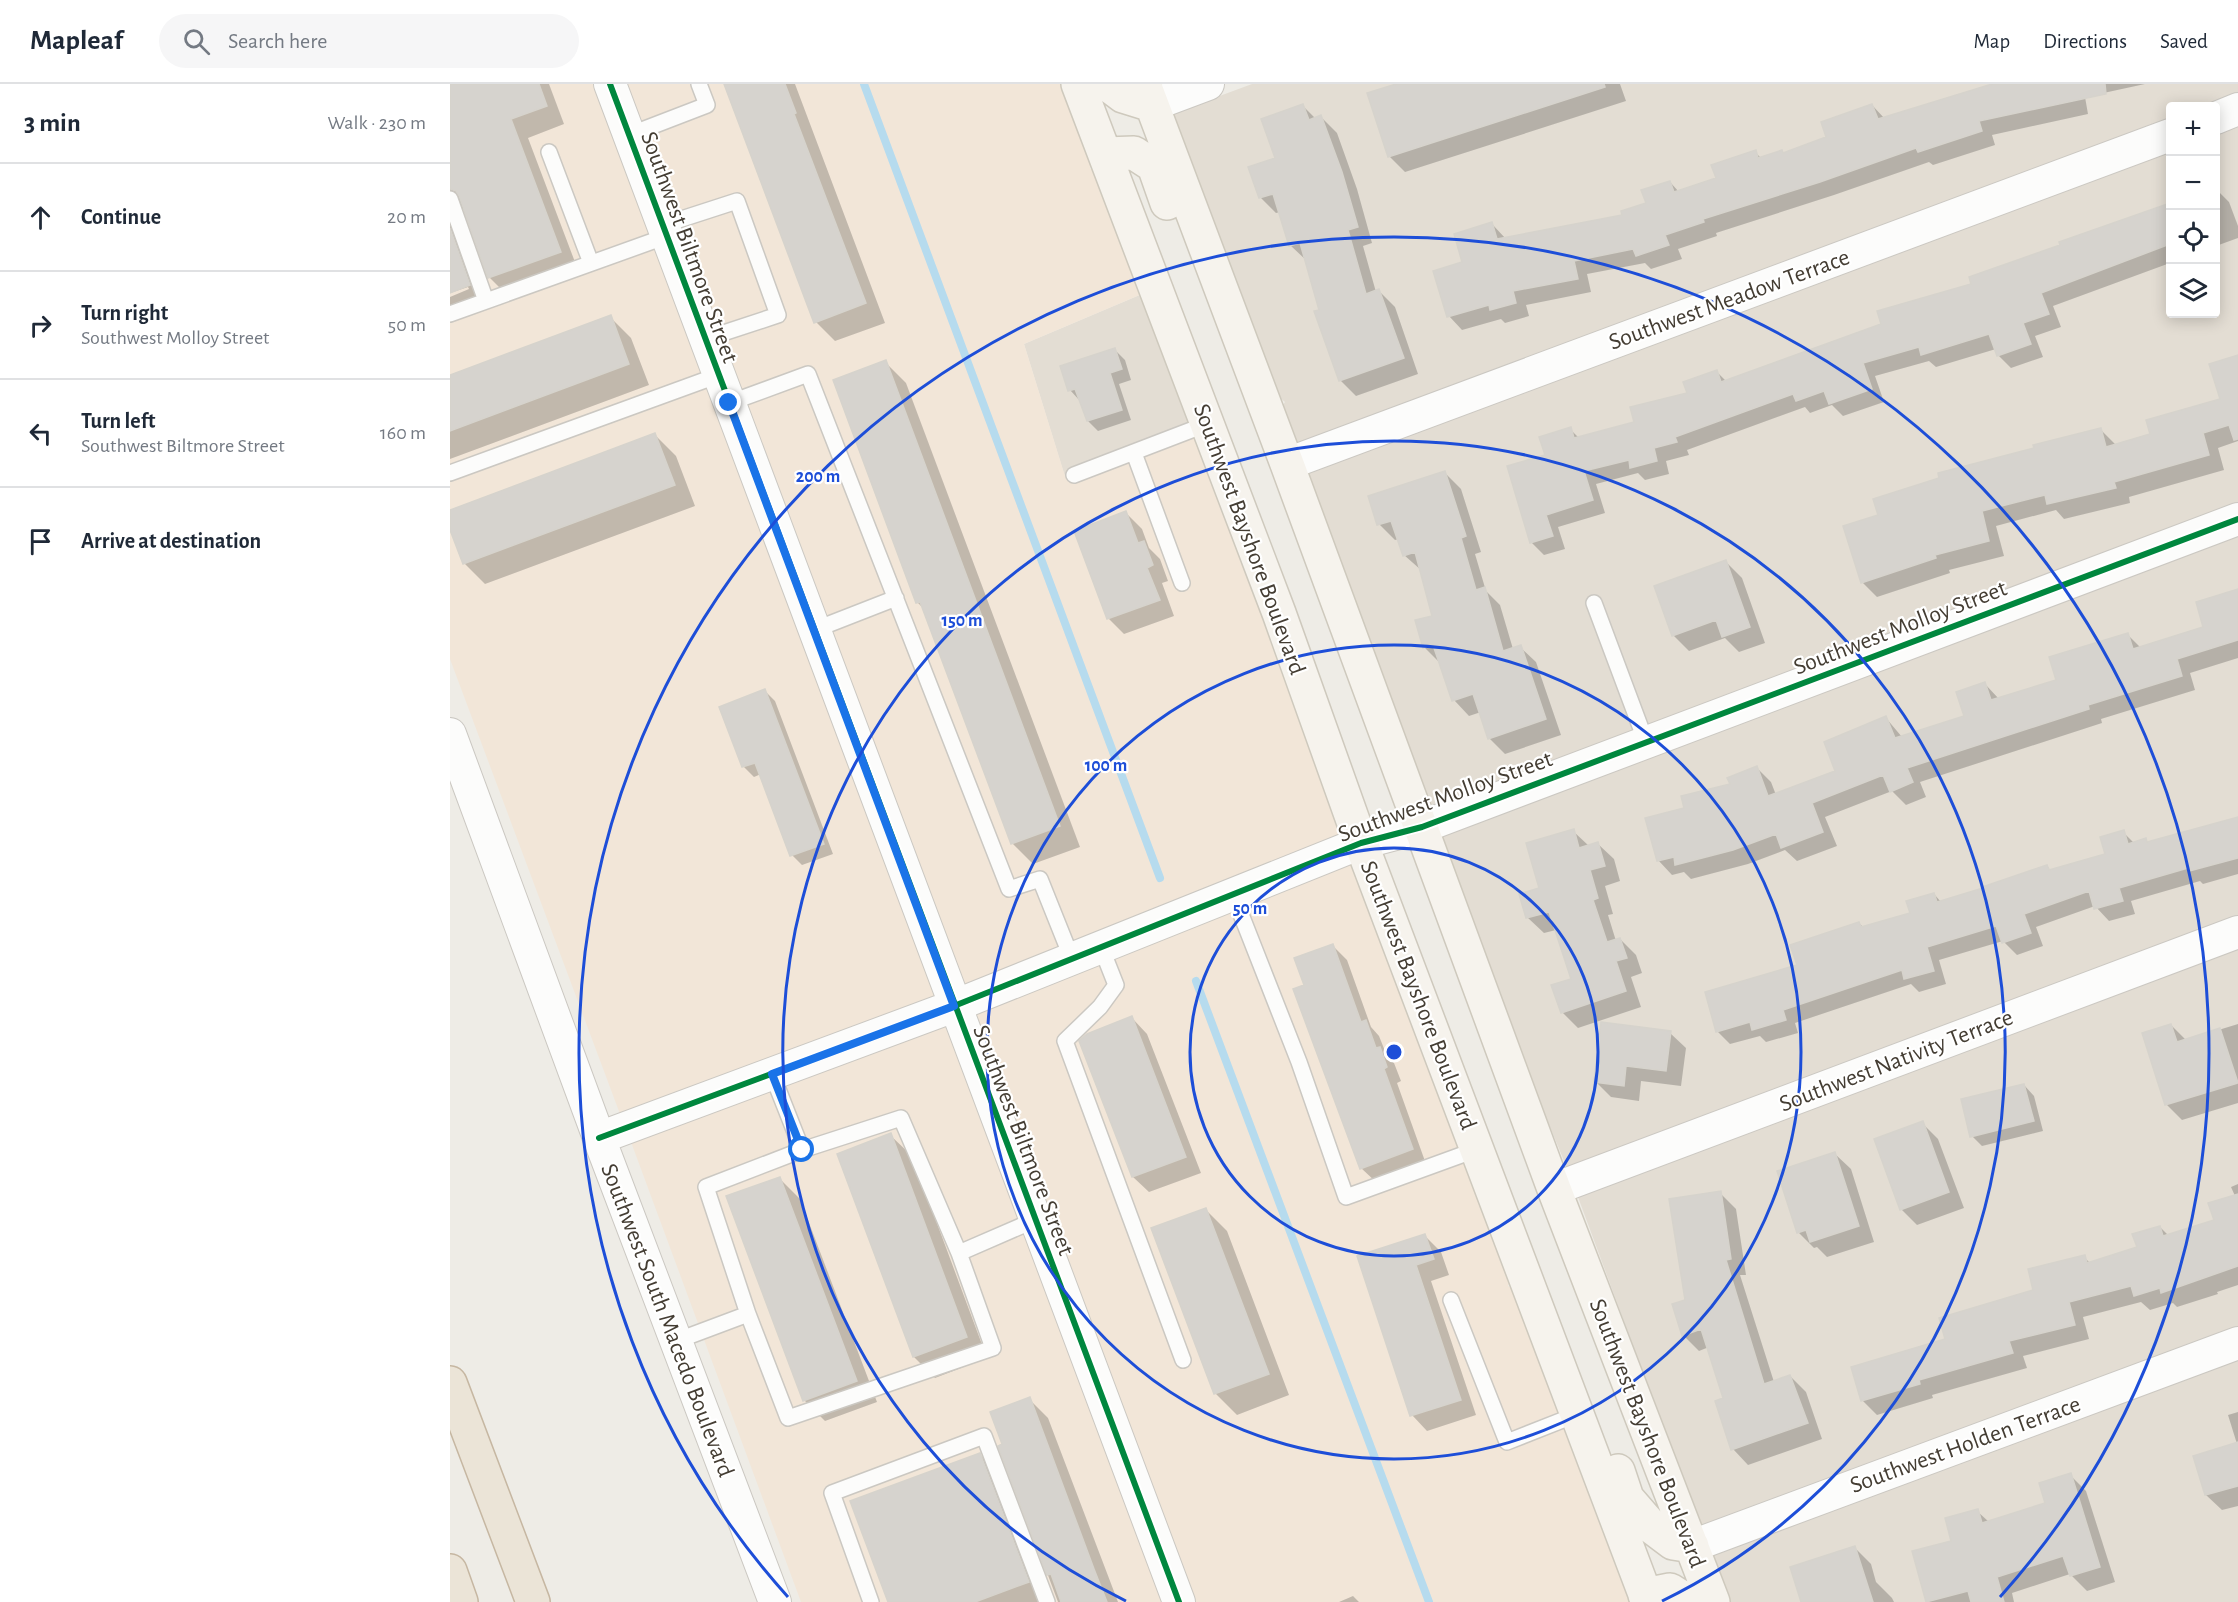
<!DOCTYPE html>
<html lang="en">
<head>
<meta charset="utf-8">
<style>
	:root { --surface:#fff; --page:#f6f6f7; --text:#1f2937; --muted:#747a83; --line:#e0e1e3 }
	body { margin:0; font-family:"Alegreya Sans",sans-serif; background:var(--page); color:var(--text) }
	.controls { position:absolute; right:18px; top:18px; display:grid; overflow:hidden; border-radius:6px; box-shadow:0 3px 15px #0003 }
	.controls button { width:54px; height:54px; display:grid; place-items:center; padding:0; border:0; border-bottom:2px solid var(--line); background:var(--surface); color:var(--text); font:30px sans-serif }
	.stop { position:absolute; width:18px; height:18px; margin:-14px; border:4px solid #1a73e8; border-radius:50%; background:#fff }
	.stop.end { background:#1a73e8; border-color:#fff; box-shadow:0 2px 6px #0008 }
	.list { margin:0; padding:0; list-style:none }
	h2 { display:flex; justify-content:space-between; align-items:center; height:78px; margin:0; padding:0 24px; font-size:26px }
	h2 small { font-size:20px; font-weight:400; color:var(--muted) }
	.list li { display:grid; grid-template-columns:39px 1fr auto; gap:18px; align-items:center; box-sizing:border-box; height:108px; padding:0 24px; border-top:2px solid var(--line) }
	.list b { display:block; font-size:22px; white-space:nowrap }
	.list p { margin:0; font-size:20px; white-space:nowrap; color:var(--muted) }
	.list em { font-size:20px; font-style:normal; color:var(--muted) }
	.icon { flex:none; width:33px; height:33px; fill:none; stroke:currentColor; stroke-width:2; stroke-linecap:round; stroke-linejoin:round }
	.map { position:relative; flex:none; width:1788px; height:1518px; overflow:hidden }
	header { display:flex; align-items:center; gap:36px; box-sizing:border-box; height:84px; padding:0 30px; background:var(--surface); border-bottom:2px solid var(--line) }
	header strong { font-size:28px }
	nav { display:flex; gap:33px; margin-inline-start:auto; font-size:21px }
	.search { width:420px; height:54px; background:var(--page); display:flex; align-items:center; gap:15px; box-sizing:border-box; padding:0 21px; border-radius:33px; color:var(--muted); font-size:22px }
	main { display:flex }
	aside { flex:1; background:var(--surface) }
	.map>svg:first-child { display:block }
	.residential { fill:#e3ddd3 }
	.commercial { fill:#f2e6d8 }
	.shadow { fill:#0003 }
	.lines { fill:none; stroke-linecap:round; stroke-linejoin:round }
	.stream { stroke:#b6dbee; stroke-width:8 }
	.building { fill:#d6d3ce; stroke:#d6d3cc; stroke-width:1.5 }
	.service-casing { stroke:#cbc8c2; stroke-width:18 }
	.minor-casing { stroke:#cbc8c2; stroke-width:34 }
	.secondary-casing { stroke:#cec9bd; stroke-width:36 }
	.motorway-casing { stroke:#c6b7a2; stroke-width:36 }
	.service { stroke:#fcfcfb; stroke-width:15 }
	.minor { stroke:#fcfcfb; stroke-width:32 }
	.secondary { stroke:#f6f3ed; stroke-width:33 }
	.motorway { stroke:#ebe4d7; stroke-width:33 }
	.cycleway-casing { stroke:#fff; stroke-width:10 }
	.cycleway { stroke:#00873e; stroke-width:6 }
	.route { stroke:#1a73e8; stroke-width:8 }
	.ring { fill:none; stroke:#1d4ed8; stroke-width:3 }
	.labels { text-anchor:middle; stroke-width:4.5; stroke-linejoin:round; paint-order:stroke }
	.street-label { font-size:24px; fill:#443d33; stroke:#fff }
	.centre { fill:#1d4ed8; stroke:#fff; stroke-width:3 }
	.ring-label { font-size:18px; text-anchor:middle; font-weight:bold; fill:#1d4ed8; stroke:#fff; stroke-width:4.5; stroke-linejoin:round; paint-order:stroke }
</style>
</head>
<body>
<header>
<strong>Mapleaf</strong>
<div class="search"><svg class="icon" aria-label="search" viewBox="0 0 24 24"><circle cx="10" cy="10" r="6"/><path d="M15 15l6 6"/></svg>Search here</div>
<nav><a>Map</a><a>Directions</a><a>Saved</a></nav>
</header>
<main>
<aside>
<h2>3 min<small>Walk · 230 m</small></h2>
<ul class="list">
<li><svg class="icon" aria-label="ahead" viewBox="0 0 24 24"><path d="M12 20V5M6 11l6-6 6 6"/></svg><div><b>Continue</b></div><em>20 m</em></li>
<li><svg class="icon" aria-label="right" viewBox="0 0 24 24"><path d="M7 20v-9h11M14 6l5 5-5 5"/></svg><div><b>Turn right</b><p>Southwest Molloy Street</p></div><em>50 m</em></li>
<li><svg class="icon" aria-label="left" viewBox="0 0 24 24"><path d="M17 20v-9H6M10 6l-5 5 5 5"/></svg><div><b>Turn left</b><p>Southwest Biltmore Street</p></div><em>160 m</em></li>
<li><svg class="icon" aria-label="arrive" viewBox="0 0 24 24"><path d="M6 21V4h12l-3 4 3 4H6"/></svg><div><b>Arrive at destination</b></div></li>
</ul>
</aside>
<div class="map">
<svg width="1788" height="1518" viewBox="0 0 1788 1518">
	<rect width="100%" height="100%" fill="#eeece6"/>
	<!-- residential -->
	<path class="residential" d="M802 0H1788V9L1751 22H1720V34L845 361 831 324 835 318 827 311 721 30Z
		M1788 42V419L980 723 856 389 1720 67V230H1766V50Z
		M692 210 742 343 615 393 574 260Z
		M1788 452V832L1117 1084 1045 910 990 752Z
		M1788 865V1242L1250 1443 1128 1113Z
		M1788 1275V1518H1278L1260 1472Z"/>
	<!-- commercial -->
	<path class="commercial" d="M0 0H144L485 912 170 1030 0 575Z
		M175 0H613L640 73V85H645L692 210 574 260 615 392 742 343 893 750 512 902Z
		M903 779 1061 1195 1058 1202 1066 1207 1182 1518H744L523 931Z
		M496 941 713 1518H351L181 1058Z"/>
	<!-- shadow -->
	<path class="shadow" d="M10 0H99L114 40 78 54 128 186 58 212 40 194 15 123 8 131 37 219 0 236V213L19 205 18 203 0 209V4Z
		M276 0H345L435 239 385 257 366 238Z
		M951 0H1170L1176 17 955 88 939 72Z
		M1547 0H1695L1635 13 1638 30 1542 51 1545 61 1483 81 1479 78 1384 111 1266 149 1267 152 1228 165 1232 175 1201 185 1195 179 1137 190 1141 208 1076 221 1079 232 1055 239 1051 235 1012 246 999 232 1014 179 1042 140 1056 155 1174 132 1198 120 1220 98 1229 108 1268 95 1305 68 1311 74 1334 70 1378 54 1422 21 1435 35Z
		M853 22 866 35 871 33 887 49 907 105 922 159 913 162 926 208 929 207 945 223 968 290 906 312 890 296 857 177 840 161 830 128 826 129 811 114 800 84 826 75Z
		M1766 105 1779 118 1788 142V154L1766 162Z
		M1720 120V179L1603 222 1611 243 1585 252 1593 273 1561 284 1548 271 1546 265 1486 283 1479 277 1425 292 1434 318 1393 332 1382 321 1360 329 1355 323 1237 366 1239 371 1216 377 1219 390 1195 396 1188 389 1146 400 1155 429 1108 443 1115 465 1094 471 1081 458 1097 372 1120 345 1129 354 1186 339 1239 310 1267 288 1277 298 1433 241 1612 162 1611 159Z
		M160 233 181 254 199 301 0 375V293Z
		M665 266 675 276 681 296 669 300 681 336 648 347 638 337 630 317 620 306Z
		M1788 273V357L1768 364 1774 386 1679 413 1680 419 1614 435 1606 426 1546 442 1554 472 1499 486 1500 489 1427 513 1412 498 1430 431 1586 365 1651 346 1666 361 1702 351 1772 316Z
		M435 278 456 299 630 763 583 780 562 759 475 526 467 518Z
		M205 351 226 372 245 422 35 500 14 479 0 442V427Z
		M995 389 1011 405 1031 468 1025 470 1036 507 1050 521 1063 565 1070 563 1086 578 1111 651 1055 670 1039 654 1031 628 1019 632 1004 616 990 579 974 563 984 533 971 486 954 471 949 455 945 456 929 440Z
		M676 429 692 445 699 464 710 475 718 497 712 499 724 532 674 550 658 534Z
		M1276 478 1292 494 1315 559 1289 568 1275 554 1239 567 1223 551Z
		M1788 507V574L1740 589 1745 606 1651 635 1652 639 1470 698 1476 713 1456 721 1442 707 1375 733 1387 762 1347 777 1335 766 1298 780 1241 795 1234 788 1222 791 1208 776 1236 725 1282 701 1307 684 1321 698 1326 711 1387 687 1436 634 1452 653 1516 633 1535 600 1549 615 1608 597 1677 550 1691 564 1755 544Z
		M315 607 325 617 383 770 352 781 342 771 311 690 304 693 294 683 271 624Z
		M1788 735V790L1753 800 1750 797 1681 817 1685 830 1659 837 1645 822 1586 843 1593 862 1567 871 1553 857 1489 876 1496 900 1469 908 1461 900 1345 939 1348 949 1316 958 1310 952 1280 960 1267 947 1349 882 1409 839 1414 844 1462 830 1484 810 1491 818 1535 805 1597 782 1601 787 1657 771 1673 748 1684 759 1696 756 1699 759Z
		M1123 747 1139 762 1148 760 1164 775 1170 797 1155 802 1163 830 1158 831 1166 857 1170 855 1186 871 1192 889 1181 893 1191 923 1128 944 1112 928 1123 896 1106 846 1094 849 1078 834Z
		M883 862 897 876 921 943 929 952 937 972 944 979 951 997 947 999 976 1080 926 1098 911 1084 855 902Z
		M682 934 697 950 751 1089 699 1108 683 1093Z
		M1788 940V1019L1732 1036 1716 1020 1721 941 1736 956Z
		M1220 949 1236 964 1231 1002 1191 997 1189 1017 1161 1013 1145 997Z
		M1574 1001 1584 1012 1593 1047 1532 1062 1522 1052Z
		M1472 1039 1488 1055 1514 1124 1467 1141 1451 1125Z
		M440 1051 462 1072 537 1274 485 1294 464 1273 389 1071Z
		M1385 1070 1401 1085 1424 1158 1377 1173 1367 1163 1364 1164 1348 1148Z
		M329 1094 350 1115 427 1318 375 1337 354 1316Z
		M1788 1100V1201L1767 1208 1768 1210 1727 1223 1723 1219 1700 1226 1691 1218 1633 1233 1639 1255 1573 1272 1577 1284 1482 1311 1483 1314 1427 1331 1412 1316 1497 1256 1585 1207 1634 1173 1641 1180 1689 1164 1710 1143 1719 1152 1766 1137 1785 1112 1781 1103Z
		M1270 1109 1286 1125 1296 1191H1290L1324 1298 1340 1292 1356 1308 1372 1355 1298 1381 1283 1365 1275 1315 1259 1263 1249 1267 1233 1251 1236 1217Z
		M756 1126 777 1147 839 1311 787 1331 766 1310 703 1145Z
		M975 1152 991 1168 999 1191 981 1197 1026 1331 977 1347 962 1331 909 1173Z
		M579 1315 598 1334 668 1518H608L550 1363 554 1361Z
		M1788 1328V1422L1772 1426 1756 1411 1787 1360 1778 1331Z
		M529 1370 548 1389 597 1518H439Z
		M1620 1391 1636 1407 1665 1498 1637 1507 1620 1490 1562 1509 1564 1518H1478L1464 1468 1503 1458 1527 1427 1539 1438 1597 1420Z
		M1405 1464 1421 1480 1426 1498 1442 1514 1444 1518H1352Z
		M903 1512 909 1518H889Z"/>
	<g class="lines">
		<!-- stream -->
		<path class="stream" d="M414 0 710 794
			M746 897 979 1518"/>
	</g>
	<!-- building -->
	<path class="building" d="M0 0H89L97 22 61 35 111 168 38 194 9 112 6 107 0 105Z
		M274 0H335L346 29 344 30 416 219 364 239Z
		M946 0H1154L1155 3 938 73 917 9Z
		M1542 0H1655L1656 10 1529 37 1532 47 1468 68 1466 64 1370 98 1253 135 1254 138 1215 151 1219 161 1186 172 1183 165 1124 177 1128 195 1063 207 1066 219 1040 226 1039 221 997 233 983 187 1012 178 1004 150 1042 138 1047 155 1172 131 1171 127 1196 119 1191 106 1220 97 1224 108 1266 94 1261 81 1306 66 1308 74 1332 66 1333 69 1376 53 1371 38 1422 20 1428 35Z
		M853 20 859 36 871 31 892 88 908 143 898 146 916 210 929 205 954 274 889 297 864 227 869 226 850 159 839 162 823 110 809 114 798 83 825 74 811 35Z
		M1720 119V160L1591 209 1599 230 1573 239 1581 260 1547 272 1539 250 1471 271 1469 263 1413 279 1422 305 1379 320 1374 307 1346 317 1343 310 1225 353 1227 358 1204 364 1207 377 1180 384 1179 376 1134 387 1143 416 1096 431 1103 452 1080 459 1057 382 1095 371 1089 353 1121 343 1124 354 1184 338 1180 323 1237 309 1233 298 1267 286 1271 298 1431 240 1427 227 1521 200 1519 193 1610 161 1609 158Z
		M0 144 20 201 0 209Z
		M161 231 179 280 0 347V291Z
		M665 264 672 285 660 289 672 326 637 337 625 305 618 307 610 282Z
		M1788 271V355L1784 356 1779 341 1753 349 1759 371 1664 398 1666 404 1597 420 1595 411 1532 427 1539 457 1485 471 1486 474 1411 499 1393 442 1428 431 1423 415 1489 394 1488 389 1584 364 1583 361 1651 344 1656 363 1700 350 1696 336 1770 315 1759 280Z
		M436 276 610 742 561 760 470 518 466 519 383 296Z
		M205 349 225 401 13 480 0 446V426Z
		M995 387 1016 452 1011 454 1026 506 1035 503 1053 567 1071 561 1096 635 1038 655 1023 610 1002 617 983 561 973 564 965 536 982 532 965 468 953 472 941 437 927 441 918 412Z
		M676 427 688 459 694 457 703 481 697 484 710 516 657 535 624 447Z
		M1276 476 1300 543 1272 553 1266 536 1222 552 1204 502Z
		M1788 505V556L1727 575 1732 592 1638 621 1639 625 1457 684 1463 698 1440 708 1433 691 1362 719 1373 748 1331 764 1326 750 1283 766 1225 781 1224 773 1207 777 1195 734 1234 724 1231 712 1280 700 1277 694 1307 682 1318 712 1385 687 1374 658 1436 632 1445 654 1514 632 1506 608 1535 598 1541 616 1606 596 1599 573 1678 549 1683 565 1753 543 1746 518Z
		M315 605 374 760 340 772 305 679 292 683 269 623Z
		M1788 733V774L1739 787 1738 784 1669 804 1673 817 1644 825 1639 807 1574 830 1581 849 1552 859 1546 842 1477 863 1484 887 1454 895 1452 886 1333 926 1336 936 1302 946 1300 938 1266 948 1255 908 1347 881 1340 861 1409 838 1411 843 1460 829 1456 817 1484 809 1487 818 1533 804 1532 803 1597 781 1599 786 1655 770 1650 753 1674 746 1678 760 1696 754 1697 758Z
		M1124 745 1129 764 1148 758 1155 782 1140 786 1148 814 1143 816 1157 858 1170 854 1177 874 1166 877 1176 907 1111 929 1101 901 1121 895 1099 828 1076 834 1069 810 1089 804 1076 759Z
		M883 860 911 938 916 936 926 964 930 963 937 983 934 985 963 1065 910 1085 843 905 854 901 844 874Z
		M682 932 736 1073 682 1093 629 957 637 950Z
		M1151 938 1221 947 1216 987 1176 982 1174 1002 1144 998Z
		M1721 940 1727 958 1770 944 1788 999 1715 1021 1692 949Z
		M1574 1000 1584 1037 1520 1053 1511 1015Z
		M1473 1037 1499 1108 1450 1126 1424 1055Z
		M441 1049 517 1253 463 1273 387 1070Z
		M1385 1068 1409 1142 1360 1158 1356 1146 1347 1149 1327 1087Z
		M330 1093 407 1297 353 1317 276 1112Z
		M1271 1107 1281 1175 1276 1176 1314 1300 1340 1291 1358 1339 1281 1366 1265 1317 1273 1314 1251 1245 1232 1252 1222 1220 1235 1216 1219 1115Z
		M1788 1110V1182L1711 1209 1710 1204 1684 1212 1681 1202 1619 1218 1625 1241 1559 1257 1563 1269 1469 1296 1470 1300 1411 1317 1401 1283 1495 1255 1489 1234 1583 1206 1578 1185 1635 1171 1637 1179 1687 1163 1682 1150 1710 1142 1713 1152 1764 1136 1758 1119Z
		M756 1124 819 1290 764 1310 701 1144Z
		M975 1150 984 1175 966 1181 1011 1316 960 1332 907 1172Z
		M580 1313 644 1485 657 1518H611L601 1490 597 1491 548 1362 552 1360 540 1328Z
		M1788 1358V1402L1755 1411 1743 1372Z
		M530 1369 579 1498 525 1518H438L400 1417Z
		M1621 1389 1650 1483 1620 1492 1613 1472 1547 1493 1554 1518H1521L1518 1507 1476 1518 1462 1467 1501 1457 1495 1434 1528 1425 1532 1439 1595 1419 1589 1399Z
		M1405 1462 1423 1518H1351L1340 1483Z"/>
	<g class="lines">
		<!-- service casing -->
		<g class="service-casing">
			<path id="service" d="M179 51 257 21 249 0
				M99 68 141 179
				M0 115 36 217
				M213 141 287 117 328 231 255 255
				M0 230 217 152
				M279 319 358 290 559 805 590 795 622 875
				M684 369 732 499
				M0 389 269 291
				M624 391 757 340
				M1144 519 1196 658
				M364 546 446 514
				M783 810 849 978 896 1113 1028 1065
				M651 863 666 901 650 923 615 957 733 1276
				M352 1066 451 1034 509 1169 585 1136
				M1001 1216 1057 1358 1128 1330
				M298 1230 338 1334 543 1264 509 1169
				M226 1257 298 1230 256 1103 352 1066 322 990
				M421 1518 382 1409 534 1352 597 1518"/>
		</g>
		<!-- minor casing -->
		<g class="minor-casing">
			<path id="minor" d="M160 0 729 1518
				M702 21 758 0
				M1766 34 1788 25
				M837 380 1720 51
				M0 650 149 1054 325 1518
				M149 1054 504 922 911 759 972 743 1788 435
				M1104 1105 1788 848
				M1242 1462 1788 1259"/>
		</g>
		<!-- secondary casing -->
		<g class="secondary-casing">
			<path id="secondary" d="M628 0 829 529 911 759 1198 1518
				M657 0 673 12 702 21
				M694 0 837 380 1104 1105 1263 1518
				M655 70 684 69 704 82 717 119
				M1168 1387 1177 1414 1203 1444 1223 1459 1242 1462
				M1195 1511 1220 1506 1239 1518"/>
		</g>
		<!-- motorway casing -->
		<g class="motorway-casing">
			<path id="motorway" d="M0 1299 83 1518
				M0 1487 11 1518"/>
		</g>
		<!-- service -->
		<use href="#service" class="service"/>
		<!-- minor -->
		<use href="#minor" class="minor"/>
		<!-- secondary -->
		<use href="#secondary" class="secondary"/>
		<!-- motorway -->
		<use href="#motorway" class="motorway"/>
		<!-- cycleway casing -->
		<g class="cycleway-casing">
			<path id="cycleway" d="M160 0 729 1518
				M149 1054 504 922 911 759 972 743 1788 435"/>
		</g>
		<!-- cycleway -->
		<use href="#cycleway" class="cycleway"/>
	</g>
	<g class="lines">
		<!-- route -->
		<path class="route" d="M279 319 504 922 322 990 352 1066"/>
	</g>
	<!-- distance rings -->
	<g class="ring">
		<circle cx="944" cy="968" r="204"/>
		<circle cx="944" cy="968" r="407"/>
		<path d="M676 1517A611 611 0 1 1 1212 1517"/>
		<path d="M338 1513A815 815 0 1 1 1550 1513"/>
	</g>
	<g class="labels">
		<!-- street labels -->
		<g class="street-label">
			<text transform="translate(240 163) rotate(70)" y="8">Southwest Biltmore Street</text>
			<text transform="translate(1279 215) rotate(-20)" y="8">Southwest Meadow Terrace</text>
			<text transform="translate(800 455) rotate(70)" y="8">Southwest Bayshore Boulevard</text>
			<text transform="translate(1450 543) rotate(-21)" y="8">Southwest Molloy Street</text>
			<text transform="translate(995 712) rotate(-20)" y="8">Southwest Molloy Street</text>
			<text transform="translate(969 911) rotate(69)" y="8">Southwest Bayshore Boulevard</text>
			<text transform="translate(1446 976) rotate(-21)" y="8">Southwest Nativity Terrace</text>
			<text transform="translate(574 1056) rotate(69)" y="8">Southwest Biltmore Street</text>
			<text transform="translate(218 1236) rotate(69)" y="8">Southwest South Macedo Boulevard</text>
			<text transform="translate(1198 1349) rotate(69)" y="8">Southwest Bayshore Boulevard</text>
			<text transform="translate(1515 1360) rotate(-20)" y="8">Southwest Holden Terrace</text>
		</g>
	</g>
	<circle cx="944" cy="968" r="9" class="centre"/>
	<g class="ring-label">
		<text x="368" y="398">200 m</text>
		<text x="512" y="542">150 m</text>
		<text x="656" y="687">100 m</text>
		<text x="800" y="830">50 m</text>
	</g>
</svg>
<div class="controls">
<button>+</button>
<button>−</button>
<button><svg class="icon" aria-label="locate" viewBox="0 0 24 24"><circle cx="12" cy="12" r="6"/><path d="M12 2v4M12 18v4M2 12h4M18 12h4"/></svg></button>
<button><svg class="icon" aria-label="layers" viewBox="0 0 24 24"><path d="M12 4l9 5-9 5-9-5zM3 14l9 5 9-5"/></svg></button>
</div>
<div class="stop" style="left:352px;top:1066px"></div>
<div class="stop end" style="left:279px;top:319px"></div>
</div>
</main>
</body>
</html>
